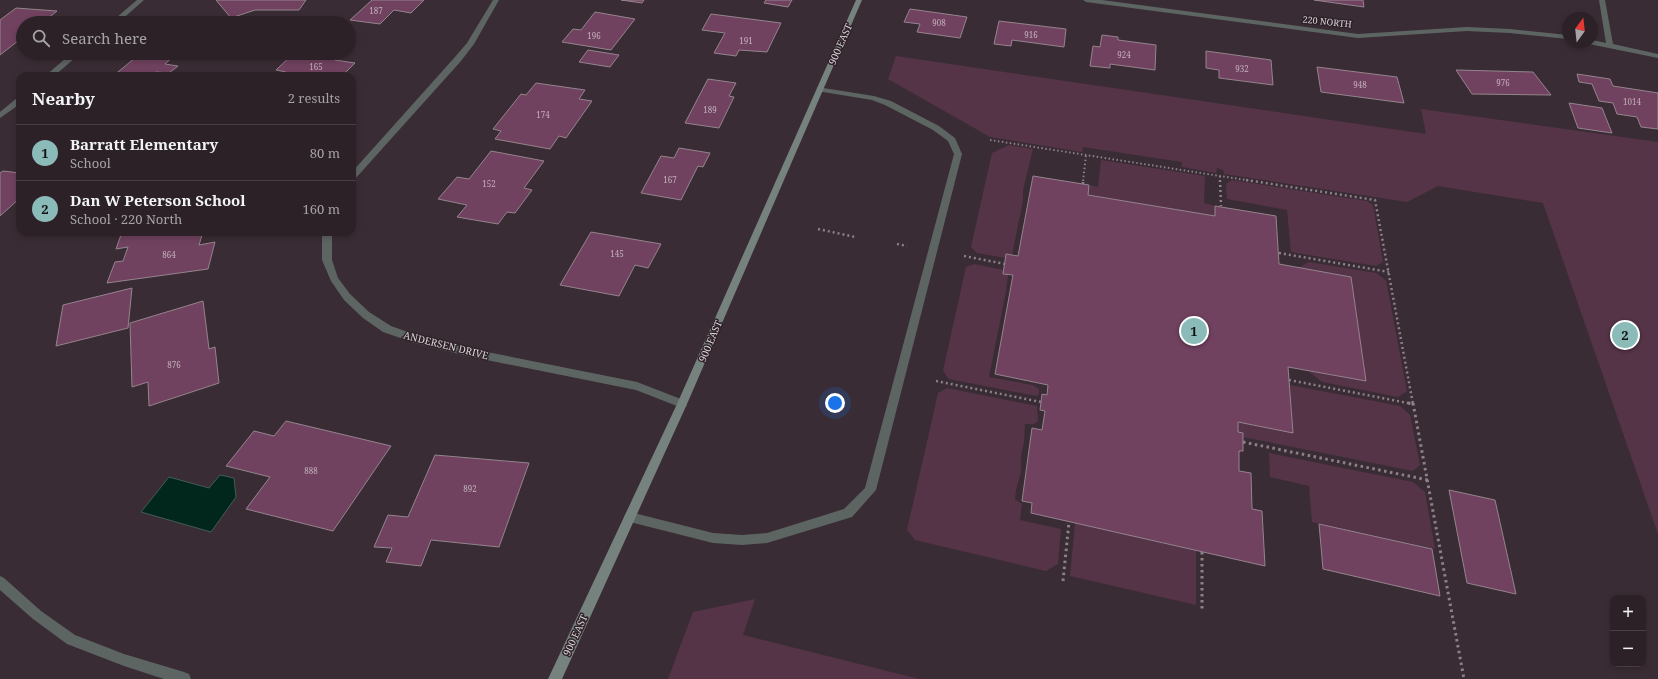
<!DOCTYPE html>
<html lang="en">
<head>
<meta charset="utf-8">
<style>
	:root { --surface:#2c2127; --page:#382e33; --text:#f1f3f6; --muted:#a6a3a7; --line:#483e44; --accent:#8bbbb9 }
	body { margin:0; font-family:"Noto Serif",serif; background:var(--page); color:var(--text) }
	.controls { position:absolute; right:12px; bottom:12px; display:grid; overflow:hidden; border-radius:8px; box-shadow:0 2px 6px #0003 }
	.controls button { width:36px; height:36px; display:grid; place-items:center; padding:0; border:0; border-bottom:1px solid var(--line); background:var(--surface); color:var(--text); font:20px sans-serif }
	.compass { position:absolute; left:1562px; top:12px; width:36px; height:36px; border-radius:50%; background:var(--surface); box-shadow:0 2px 6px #0003; rotate:15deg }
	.you { position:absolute; left:835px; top:403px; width:14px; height:14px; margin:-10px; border:3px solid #fff; border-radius:50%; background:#1a73e8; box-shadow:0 0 0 6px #1a73e833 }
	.badge { display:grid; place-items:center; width:26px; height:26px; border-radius:50%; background:var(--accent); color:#111; font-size:13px; font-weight:700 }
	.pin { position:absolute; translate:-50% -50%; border:2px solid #fff; box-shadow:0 1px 4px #0006 }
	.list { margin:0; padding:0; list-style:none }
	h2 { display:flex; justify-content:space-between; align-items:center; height:52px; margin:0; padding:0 16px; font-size:17px }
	h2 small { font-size:13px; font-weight:400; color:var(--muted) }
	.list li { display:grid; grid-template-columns:26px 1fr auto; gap:12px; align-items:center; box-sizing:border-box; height:56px; padding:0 16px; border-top:1px solid var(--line) }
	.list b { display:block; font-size:15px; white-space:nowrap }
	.list p { margin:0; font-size:13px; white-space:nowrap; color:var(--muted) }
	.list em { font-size:13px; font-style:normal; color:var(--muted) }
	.icon { flex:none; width:22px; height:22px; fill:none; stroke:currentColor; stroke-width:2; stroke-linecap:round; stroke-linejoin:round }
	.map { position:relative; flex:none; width:1658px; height:679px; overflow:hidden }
	.search { position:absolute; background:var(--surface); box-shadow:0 2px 6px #0003; left:16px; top:16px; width:340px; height:44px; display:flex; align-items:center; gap:10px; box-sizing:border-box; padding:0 14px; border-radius:22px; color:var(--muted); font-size:15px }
	.panel { position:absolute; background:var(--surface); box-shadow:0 2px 6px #0003; left:16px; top:72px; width:340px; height:164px; border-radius:12px }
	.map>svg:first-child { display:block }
	.green { fill:#553448 }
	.water { fill:#01271d; stroke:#435b55 }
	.building { fill:#714260; stroke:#94848d }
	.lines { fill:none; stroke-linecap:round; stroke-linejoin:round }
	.path-far2 { stroke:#8d8188; stroke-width:2; stroke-dasharray:1.5 2.5; stroke-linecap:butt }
	.path-far1 { stroke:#8d8188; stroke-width:2.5; stroke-dasharray:2 3; stroke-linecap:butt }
	.path { stroke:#8d8188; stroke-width:3; stroke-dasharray:2.5 3.5; stroke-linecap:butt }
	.lane { fill:#5d6562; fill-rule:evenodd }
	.street { fill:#5d6562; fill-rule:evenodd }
	.secondary { fill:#76827d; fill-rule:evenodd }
	.labels { text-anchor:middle; stroke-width:3; stroke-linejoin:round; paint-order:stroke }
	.number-label { font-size:8px; fill:#c2b0bb }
	.far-street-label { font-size:9px; fill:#ddd4d9; stroke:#2f232a }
	.street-label { font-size:10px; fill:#ddd4d9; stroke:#2f232a }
</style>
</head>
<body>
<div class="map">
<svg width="1658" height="679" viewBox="0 0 1658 679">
	<rect width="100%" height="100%" fill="#3a2c34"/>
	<!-- green -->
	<path class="green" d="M896 56 1426 134 1421 109 1658 142V534L1543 203 1438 186 1407 202 1224 174 1223 170 1217 168 1216 173 1182 167V162L1083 147 1082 152 990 137 888 79Z
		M1009 145 1033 149 1023 190V201L1012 255 1006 254V258L977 253 971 247 992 153Z
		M1101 160 1205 176 1204 203 1215 206V216L1088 195 1089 185 1098 187Z
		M1232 180 1367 201 1373 205 1383 262 1376 266 1291 252 1287 210 1227 199 1226 184Z
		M1309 262 1376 273 1386 280 1407 391 1398 397 1322 382 1308 371 1366 381 1351 277 1298 268Z
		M974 264 1004 270 1003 274 1008 275 1006 291 989 377 1033 385 1039 389V395L1036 396 949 379 943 371 966 267Z
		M1290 385 1400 406 1410 415 1420 465 1413 471 1243 437V433L1238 432V422L1293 433Z
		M947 388 1037 406 1038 421 1034 424H1025L1024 442 1021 455V472L1016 490 1015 499 1022 504 1020 520 1061 529 1058 564 1046 571 915 540 907 530 938 393Z
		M1269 453 1413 482 1425 492 1435 549 1312 522 1309 486 1270 477Z
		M1075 523 1196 551V605L1070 576Z
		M755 599 743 635 919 679H668L693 612Z"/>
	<!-- water -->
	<path class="water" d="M220 475 234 478 236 497 211 532 141 512 169 477 209 488Z"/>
	<!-- building -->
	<path class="building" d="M216 0H306L299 10H255L231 18Z
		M372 0H424L411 13 394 10 380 24 350 20Z
		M621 0H644L642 3Z
		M766 0H792L788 7 764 3Z
		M1314 0H1363L1364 7Z
		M16 8 57 11 42 23H23V37L0 55V20Z
		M910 9 967 17 960 38 917 32 920 24 904 22Z
		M595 12 635 19 611 50 562 42 573 29 581 30Z
		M711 14 781 23 767 52 739 50 736 56 714 53 725 33 702 30Z
		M999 21 1066 29 1064 47 1012 40 1011 46 994 44Z
		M1102 35 1118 37V40L1156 45 1155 70 1110 64V68L1090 66 1093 46 1100 47Z
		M588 50 619 55 610 67 579 62Z
		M1206 51 1271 60 1273 85 1219 78V70L1206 68Z
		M141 53H177L165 64 178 66 169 73 156 72 151 76H113Z
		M308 53H342L335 60 355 63 342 76H281L286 72 276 70 293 54 305 56Z
		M1317 67 1397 77 1404 103 1321 92Z
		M1456 70 1533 72 1551 95 1472 94Z
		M1577 74 1610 79 1613 86 1658 93V129L1641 127 1637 117 1617 114 1613 103 1599 101 1592 84 1579 82Z
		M708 79 736 83 729 96 734 97 719 128 685 123Z
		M536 83 585 90 579 99 592 101 566 138 559 136 550 149 495 139 501 131 493 129 521 94 526 95Z
		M1569 103 1602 108 1612 133 1578 128Z
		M679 148 710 153 703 167 698 166 681 200 641 193 661 156 674 158Z
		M491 151 544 161 524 188 532 190 515 213 507 212 498 224 457 217 467 205 438 199 457 177 469 179Z
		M3 171 20 173V198L0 216V173Z
		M1033 176 1089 185 1088 195 1215 216V206L1276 216 1279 264 1351 277 1366 381 1288 367 1293 433 1238 422V432L1243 433V451H1239V471L1251 473 1252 509 1262 511 1265 566 1031 513 1032 503 1022 501 1032 428 1042 430 1045 411 1040 410 1042 394 1047 395 1048 385 995 374 1013 275 1003 274 1006 254 1018 256Z
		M122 232H203L199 245 215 242 208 269 107 283 115 262 123 261 128 247 116 249Z
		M591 232 661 244 648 268 635 265 619 296 560 285Z
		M132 288 128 328 56 346 63 305Z
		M203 301 209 349 215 347 219 383 149 406 148 382 132 387 130 323Z
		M286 421 391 446 333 531 246 509 270 477 226 466 254 431 274 436Z
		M435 455 529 463 499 547 431 540 421 566 386 562 392 548 374 547 388 515 408 517Z
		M1449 490 1495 500 1516 594 1467 583Z
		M1319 524 1432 549 1440 596 1323 569Z"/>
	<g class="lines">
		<!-- path-far2 -->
		<path class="path-far2" d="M990 140 1252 181
			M1220 176V181
			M1083 181 1086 155"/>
		<!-- path-far1 -->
		<path class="path-far1" d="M1220 180 1221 206
			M1246 180 1375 200 1413 404
			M1083 184V180
			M818 229 855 237
			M897 244 907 246
			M1279 253 1389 272
			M964 256 1005 264
			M1289 380 1413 404
			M936 381 1041 402"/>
		<!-- path -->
		<path class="path" d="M1408 403 1414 404
			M1413 403 1464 679
			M1243 442 1428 480
			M1202 552V612
			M1063 581 1069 522"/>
		<!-- lane -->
		<path class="lane" d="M817 87 874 96 891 101 939 126 955 138 962 154 876 490 852 517 767 543 742 545 713 543 626 521 624 517 626 513 630 512 713 533 742 535 767 533 844 509 865 488 954 154 948 141 933 130 885 105 872 100 817 91Z"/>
		<!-- street -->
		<path class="street" d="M137 0H144L118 23H110Z
			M493 0H499L474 44 461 61 355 179 352 180V172L455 57 467 43Z
			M1083 0H1102L1358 34 1467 27 1510 29 1568 35V39L1510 33 1467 31 1358 38 1086 2Z
			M1599 0H1605L1613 44 1658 54V58L1589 44 1588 42H1592V40L1606 43Z
			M72 53H81L54 76H45Z
			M17 98H20V104L0 118V112Z
			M322 232H332V260L338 278 350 294 369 312 391 326 416 335 467 348 637 382 686 401 687 404 686 407 682 408 636 390 467 356 415 343 383 332 363 318 344 300 331 281 322 260Z
			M0 576 4 578 41 611 75 635 124 654 184 672 189 674 191 679H164L124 666 67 644 33 619 0 590Z"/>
		<!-- secondary -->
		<path class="secondary" d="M856 0H862L687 404 562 679H548L677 404Z"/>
	</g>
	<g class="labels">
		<!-- number labels -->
		<g class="number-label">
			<text x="376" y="14">187</text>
			<text x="939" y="26">908</text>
			<text x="1031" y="38">916</text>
			<text x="594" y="39">196</text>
			<text x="746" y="44">191</text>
			<text x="1124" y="58">924</text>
			<text x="316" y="70">165</text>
			<text x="1242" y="72">932</text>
			<text x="1503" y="86">976</text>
			<text x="1360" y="88">948</text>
			<text x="1632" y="105">1014</text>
			<text x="710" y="113">189</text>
			<text x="543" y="118">174</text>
			<text x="670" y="183">167</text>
			<text x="489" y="187">152</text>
			<text x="617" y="257">145</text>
			<text x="169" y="258">864</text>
			<text x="174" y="368">876</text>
			<text x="311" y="474">888</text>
			<text x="470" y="492">892</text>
		</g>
		<!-- far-street labels -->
		<g class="far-street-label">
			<text transform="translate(1327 22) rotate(6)" y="3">220 NORTH</text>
		</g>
		<!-- street labels -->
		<g class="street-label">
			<text transform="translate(840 44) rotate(-66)" y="4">900 EAST</text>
			<text transform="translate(710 341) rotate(-67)" y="4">900 EAST</text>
			<text transform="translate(446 345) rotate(14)" y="4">ANDERSEN DRIVE</text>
			<text transform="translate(575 635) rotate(-65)" y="4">900 EAST</text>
		</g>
	</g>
</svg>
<div class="controls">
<button>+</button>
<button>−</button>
</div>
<svg class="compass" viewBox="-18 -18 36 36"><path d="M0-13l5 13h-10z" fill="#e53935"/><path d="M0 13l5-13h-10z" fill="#a6a3a7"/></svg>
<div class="you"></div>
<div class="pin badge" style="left:1194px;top:331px">1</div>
<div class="pin badge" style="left:1625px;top:335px">2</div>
<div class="search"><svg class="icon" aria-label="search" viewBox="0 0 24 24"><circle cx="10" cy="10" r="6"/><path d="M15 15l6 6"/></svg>Search here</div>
<section class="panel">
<h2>Nearby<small>2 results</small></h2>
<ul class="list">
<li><span class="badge">1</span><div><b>Barratt Elementary</b><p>School</p></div><em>80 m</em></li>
<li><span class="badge">2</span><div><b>Dan W Peterson School</b><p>School · 220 North</p></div><em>160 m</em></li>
</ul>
</section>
</div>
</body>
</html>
